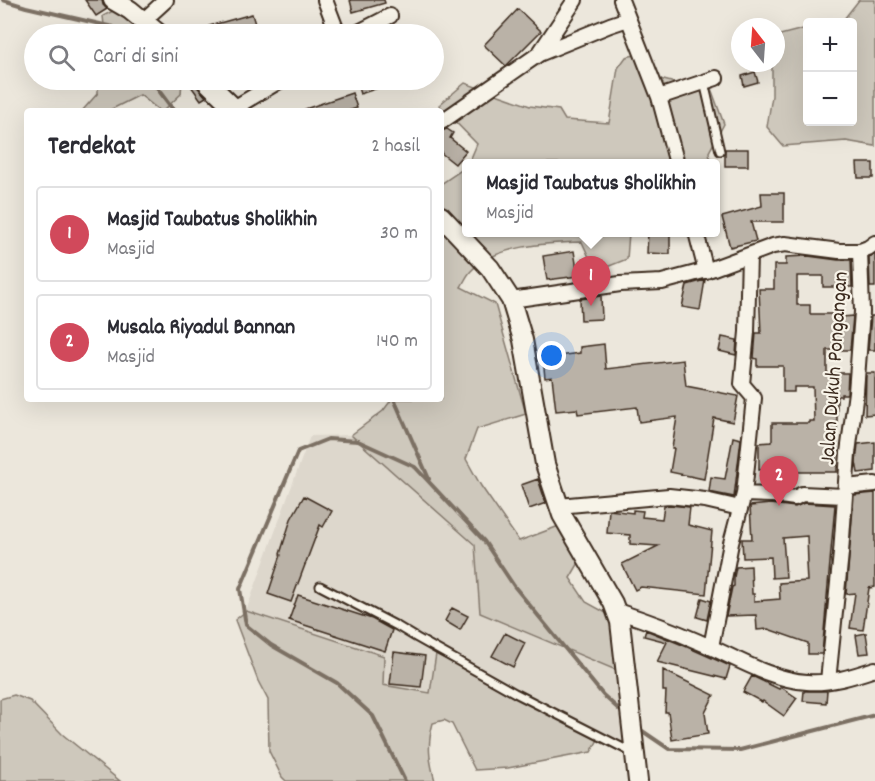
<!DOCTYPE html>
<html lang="id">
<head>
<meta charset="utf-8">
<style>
	:root { --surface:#fff; --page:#f2f2f3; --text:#2b2b33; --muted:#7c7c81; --line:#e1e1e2; --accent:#d1495b }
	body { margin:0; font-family:Dekko,sans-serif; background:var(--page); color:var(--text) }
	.controls { position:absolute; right:18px; top:18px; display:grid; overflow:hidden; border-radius:6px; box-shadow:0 6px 24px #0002 }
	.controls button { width:54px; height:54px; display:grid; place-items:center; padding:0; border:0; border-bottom:2px solid var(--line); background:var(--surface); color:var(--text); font:30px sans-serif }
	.compass { position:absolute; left:731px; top:18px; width:54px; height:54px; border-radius:50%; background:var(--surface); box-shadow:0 6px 24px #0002; rotate:343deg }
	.you { position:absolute; left:552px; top:356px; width:21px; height:21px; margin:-15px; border:4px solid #fff; border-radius:50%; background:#1a73e8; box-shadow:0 0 0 9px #1a73e833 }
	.badge { display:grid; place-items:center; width:39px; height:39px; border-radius:50%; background:var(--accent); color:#fff; font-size:20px; font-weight:700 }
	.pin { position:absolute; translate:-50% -50px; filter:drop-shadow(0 2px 3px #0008) }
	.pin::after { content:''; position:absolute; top:32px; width:21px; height:18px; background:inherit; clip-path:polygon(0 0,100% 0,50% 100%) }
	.popup { position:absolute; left:462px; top:159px; width:258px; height:78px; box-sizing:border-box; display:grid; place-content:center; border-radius:6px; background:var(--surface); filter:drop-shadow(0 2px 4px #0005); font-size:20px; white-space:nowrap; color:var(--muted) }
	.popup b { font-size:22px; color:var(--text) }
	.popup::after { content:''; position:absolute; left:50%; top:100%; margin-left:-12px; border:12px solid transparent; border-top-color:var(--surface) }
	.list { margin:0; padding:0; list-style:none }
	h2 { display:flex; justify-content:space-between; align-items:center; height:78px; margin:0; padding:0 24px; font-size:26px }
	h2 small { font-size:20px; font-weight:400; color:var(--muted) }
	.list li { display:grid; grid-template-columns:39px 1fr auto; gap:18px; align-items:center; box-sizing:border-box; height:96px; margin:0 12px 12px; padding:0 12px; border:2px solid var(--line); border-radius:6px }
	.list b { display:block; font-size:22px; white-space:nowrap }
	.list p { margin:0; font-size:20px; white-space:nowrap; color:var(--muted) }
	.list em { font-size:20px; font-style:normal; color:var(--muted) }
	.icon { flex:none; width:33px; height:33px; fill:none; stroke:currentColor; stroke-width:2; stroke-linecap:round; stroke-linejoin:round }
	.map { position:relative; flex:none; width:875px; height:781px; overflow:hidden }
	.search { position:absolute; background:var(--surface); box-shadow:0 6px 24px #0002; left:24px; top:24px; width:420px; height:66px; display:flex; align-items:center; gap:15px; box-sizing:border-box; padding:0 21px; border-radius:33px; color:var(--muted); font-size:22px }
	.panel { position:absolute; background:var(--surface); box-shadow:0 6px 24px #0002; left:24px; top:108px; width:420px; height:294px; border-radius:6px }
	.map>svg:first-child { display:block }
	.built { fill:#ddd7cc }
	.green { fill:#cec8bc; stroke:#84796d; stroke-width:1.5 }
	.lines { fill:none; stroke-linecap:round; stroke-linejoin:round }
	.stream { stroke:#7c7064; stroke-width:4 }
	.building { fill:#bab2a7; stroke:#3b2a1e; stroke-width:1.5 }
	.lane-casing { stroke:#3b2a1e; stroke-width:11 }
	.street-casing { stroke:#3b2a1e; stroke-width:18 }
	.secondary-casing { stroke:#3b2a1e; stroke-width:22 }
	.lane { stroke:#f7f3e8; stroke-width:7 }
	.street { stroke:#f7f3e8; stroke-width:14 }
	.secondary { stroke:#f7f3e8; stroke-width:18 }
	.labels { text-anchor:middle; stroke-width:4.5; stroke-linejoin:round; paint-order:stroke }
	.street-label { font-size:22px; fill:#3b2a1e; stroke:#f7f3e8 }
</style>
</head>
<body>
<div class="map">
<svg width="875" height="781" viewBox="0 0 875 781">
	<rect width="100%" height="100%" fill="#ece7dc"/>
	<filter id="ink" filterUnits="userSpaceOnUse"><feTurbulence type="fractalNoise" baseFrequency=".0167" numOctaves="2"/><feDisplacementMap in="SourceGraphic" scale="12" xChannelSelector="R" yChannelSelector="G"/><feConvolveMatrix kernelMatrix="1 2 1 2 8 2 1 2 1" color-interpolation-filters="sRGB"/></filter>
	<g filter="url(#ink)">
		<!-- built -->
		<path class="built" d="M351 435 475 545 480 613 623 673 629 749 436 654 430 693 383 685V656L246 611 310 436Z"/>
		<!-- green -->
		<path class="green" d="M859 0H875V146L846 141 783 146 767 127 772 96V63H776V36L807 28 808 122H852V22H830L844 19Z
			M115 10 136 26 142 34H105L103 16Z
			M644 53 660 79 675 83 706 78 712 91 724 124 709 152 710 163H469L477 144 439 105 465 83 530 106 559 110 565 120 609 123 618 68 626 57Z
			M98 80H182L181 94 163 111H160L140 95 108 111H82L98 93Z
			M466 167V232L629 233 627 259 602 269 594 268 582 242C547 243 496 245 471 271 467 275 464 282 461 287L495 304 526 414 477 429 466 459 481 486 519 541 559 526 580 561 570 578 586 602 608 614 623 673 480 613 475 545 351 435 383 411 392 399H441V184Z
			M246 611 384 656 383 685 430 693 436 654 600 736 591 752 508 768 475 770 452 724 444 720 433 723C427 745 429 759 435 781H286L282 777 269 751 268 700 258 681 235 620Z
			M14 695 30 701 62 734 120 781H0V699Z"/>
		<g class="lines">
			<!-- stream -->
			<path class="stream" d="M3 0 26 7 113 27 118 34
				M151 80 174 111
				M394 399 429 479
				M638 728 669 749 740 750 875 715
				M405 781 373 716 337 683 271 645 246 625 240 589 298 451 328 439 358 441 415 467 484 541 514 586 603 695 624 714"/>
		</g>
		<!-- building -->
		<path class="building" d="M85 0H102L103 5 107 9 96 16Z
			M350 0H384L385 3 353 12Z
			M518 9 541 31 506 66 484 45Z
			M252 14 258 34H212L209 26Z
			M755 72 758 82 744 86 742 76Z
			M358 80H376L378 88 360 94 357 84H359Z
			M195 84 206 97 201 100 191 86Z
			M352 93 357 108 348 111H305V109Z
			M447 129 453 133 450 138 466 151 455 164 441 153V131Z
			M725 149H748V166H725Z
			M857 163H873V178H858Z
			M761 193H784V222H751L756 241 730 247 722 217 762 206Z
			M648 232H670V254L647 253Z
			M574 251 578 276 547 280 543 256Z
			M875 254V287H870L869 257Z
			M808 256 838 260H851L852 287H823V276H797V305H810V314H842V317L853 316 850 350H827V373H848L847 394H841V396H837V472H782V470H759V443L772 442V423H809V421H814L813 387H794V392H783V366H757V359L754 358 756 333H761L759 289H774V265H786V257Z
			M705 280 700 310 682 307 687 285Z
			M601 296 602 319 581 320 580 299Z
			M871 316H875V350H868Z
			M722 337 737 340 736 355 719 351Z
			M604 344 606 369 683 360 686 386 738 396 733 422 714 418 704 479 670 472 674 448H672L677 417 639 422 637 407 578 414 577 409 556 411 552 377 545 378 543 358 580 353V347Z
			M866 373H875V414L865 415Z
			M733 437 741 439 734 497 709 492 711 477 725 479Z
			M875 442V471L858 473 856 462 858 444Z
			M538 479 546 503 529 509 521 485Z
			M875 493V587L869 588 863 630 850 628 855 593 846 594 854 495Z
			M304 496 332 511 323 527 320 525 291 602 268 594 281 555 280 554 291 519Z
			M804 503 835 505 822 654H808V643L768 629 757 630 756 615 726 616 732 587 734 586V577L736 567 751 566 752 594H754V601L780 599 779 583 807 581 806 563H808L807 536 783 538 786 577 772 578 771 557 743 558 742 539H752L750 506 771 504 795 507Z
			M669 505 690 507 688 525 712 531 706 594 641 587 635 590 622 564 658 546 630 544V535L607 533 609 510 633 513V510L643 511 642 517 662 519 664 506Z
			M298 595 372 619 392 630 385 651 289 620Z
			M702 598 711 601 707 620 697 617Z
			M452 608 468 616 460 630 445 621Z
			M646 630 685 646 730 666 726 679 657 662 667 642 644 636Z
			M505 633 525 643 513 667 492 656Z
			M866 633 869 653 859 654 856 635Z
			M394 652 425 656 421 687 390 684Z
			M663 670 714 695 705 713 708 734 672 740 668 712H665L666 691H663Z
			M752 676 779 689 781 687 797 698 784 716 763 701 762 702 743 692Z
			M804 691H827L826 703 803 701Z"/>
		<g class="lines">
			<!-- lane casing -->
			<g class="lane-casing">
				<path id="lane" d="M704 82 720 151
					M320 586 397 626 417 638 515 693 633 753"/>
			</g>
			<!-- street casing -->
			<g class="street-casing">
				<path id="street" d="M325 0 338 34
					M621 0 659 97 677 164
					M143 21 166 0
					M355 34 390 16
					M539 54 575 0
					M659 97 716 78
					M234 108 281 80
					M441 122 539 54 610 25 628 19
					M696 232 706 271
					M511 300 620 284 662 282 711 269 773 246 785 244 839 251H860L868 248 875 243
					M846 487 875 484
					M744 494 773 495 795 498 802 494 844 496
					M558 506 669 496 705 500 740 508
					M617 611C645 620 672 630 699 642 733 656 770 680 807 682 829 684 854 676 875 669
					M711 647 731 543 744 494 754 398 742 384 747 332 749 255
					M828 681 841 553 848 453 856 392 862 312 860 251"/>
			</g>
			<!-- secondary casing -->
			<g class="secondary-casing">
				<path id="secondary" d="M113 0 130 10 159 34
					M205 80 234 108 239 111
					M441 216 490 268 511 300 523 340 545 464 562 515 613 603 620 622 638 781"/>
			</g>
			<!-- lane -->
			<use href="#lane" class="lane"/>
			<!-- street -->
			<use href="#street" class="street"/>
			<!-- secondary -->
			<use href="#secondary" class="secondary"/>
		</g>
	</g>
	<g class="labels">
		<!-- street labels -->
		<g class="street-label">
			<text transform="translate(832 368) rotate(-86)" y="8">Jalan Dukuh Pongangan</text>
		</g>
	</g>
</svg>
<div class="controls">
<button>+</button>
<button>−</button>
</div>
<svg class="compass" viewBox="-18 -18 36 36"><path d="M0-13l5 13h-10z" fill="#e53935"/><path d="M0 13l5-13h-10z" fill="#7c7c81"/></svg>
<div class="you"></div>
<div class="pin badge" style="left:591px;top:306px">1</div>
<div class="popup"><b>Masjid Taubatus Sholikhin</b>Masjid</div>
<div class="pin badge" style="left:779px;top:506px">2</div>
<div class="search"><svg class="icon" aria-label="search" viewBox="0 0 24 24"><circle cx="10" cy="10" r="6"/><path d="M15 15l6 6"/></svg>Cari di sini</div>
<section class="panel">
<h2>Terdekat<small>2 hasil</small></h2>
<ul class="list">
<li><span class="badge">1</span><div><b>Masjid Taubatus Sholikhin</b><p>Masjid</p></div><em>30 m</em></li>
<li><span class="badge">2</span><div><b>Musala Riyadul Bannan</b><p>Masjid</p></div><em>140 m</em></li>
</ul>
</section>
</div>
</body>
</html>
